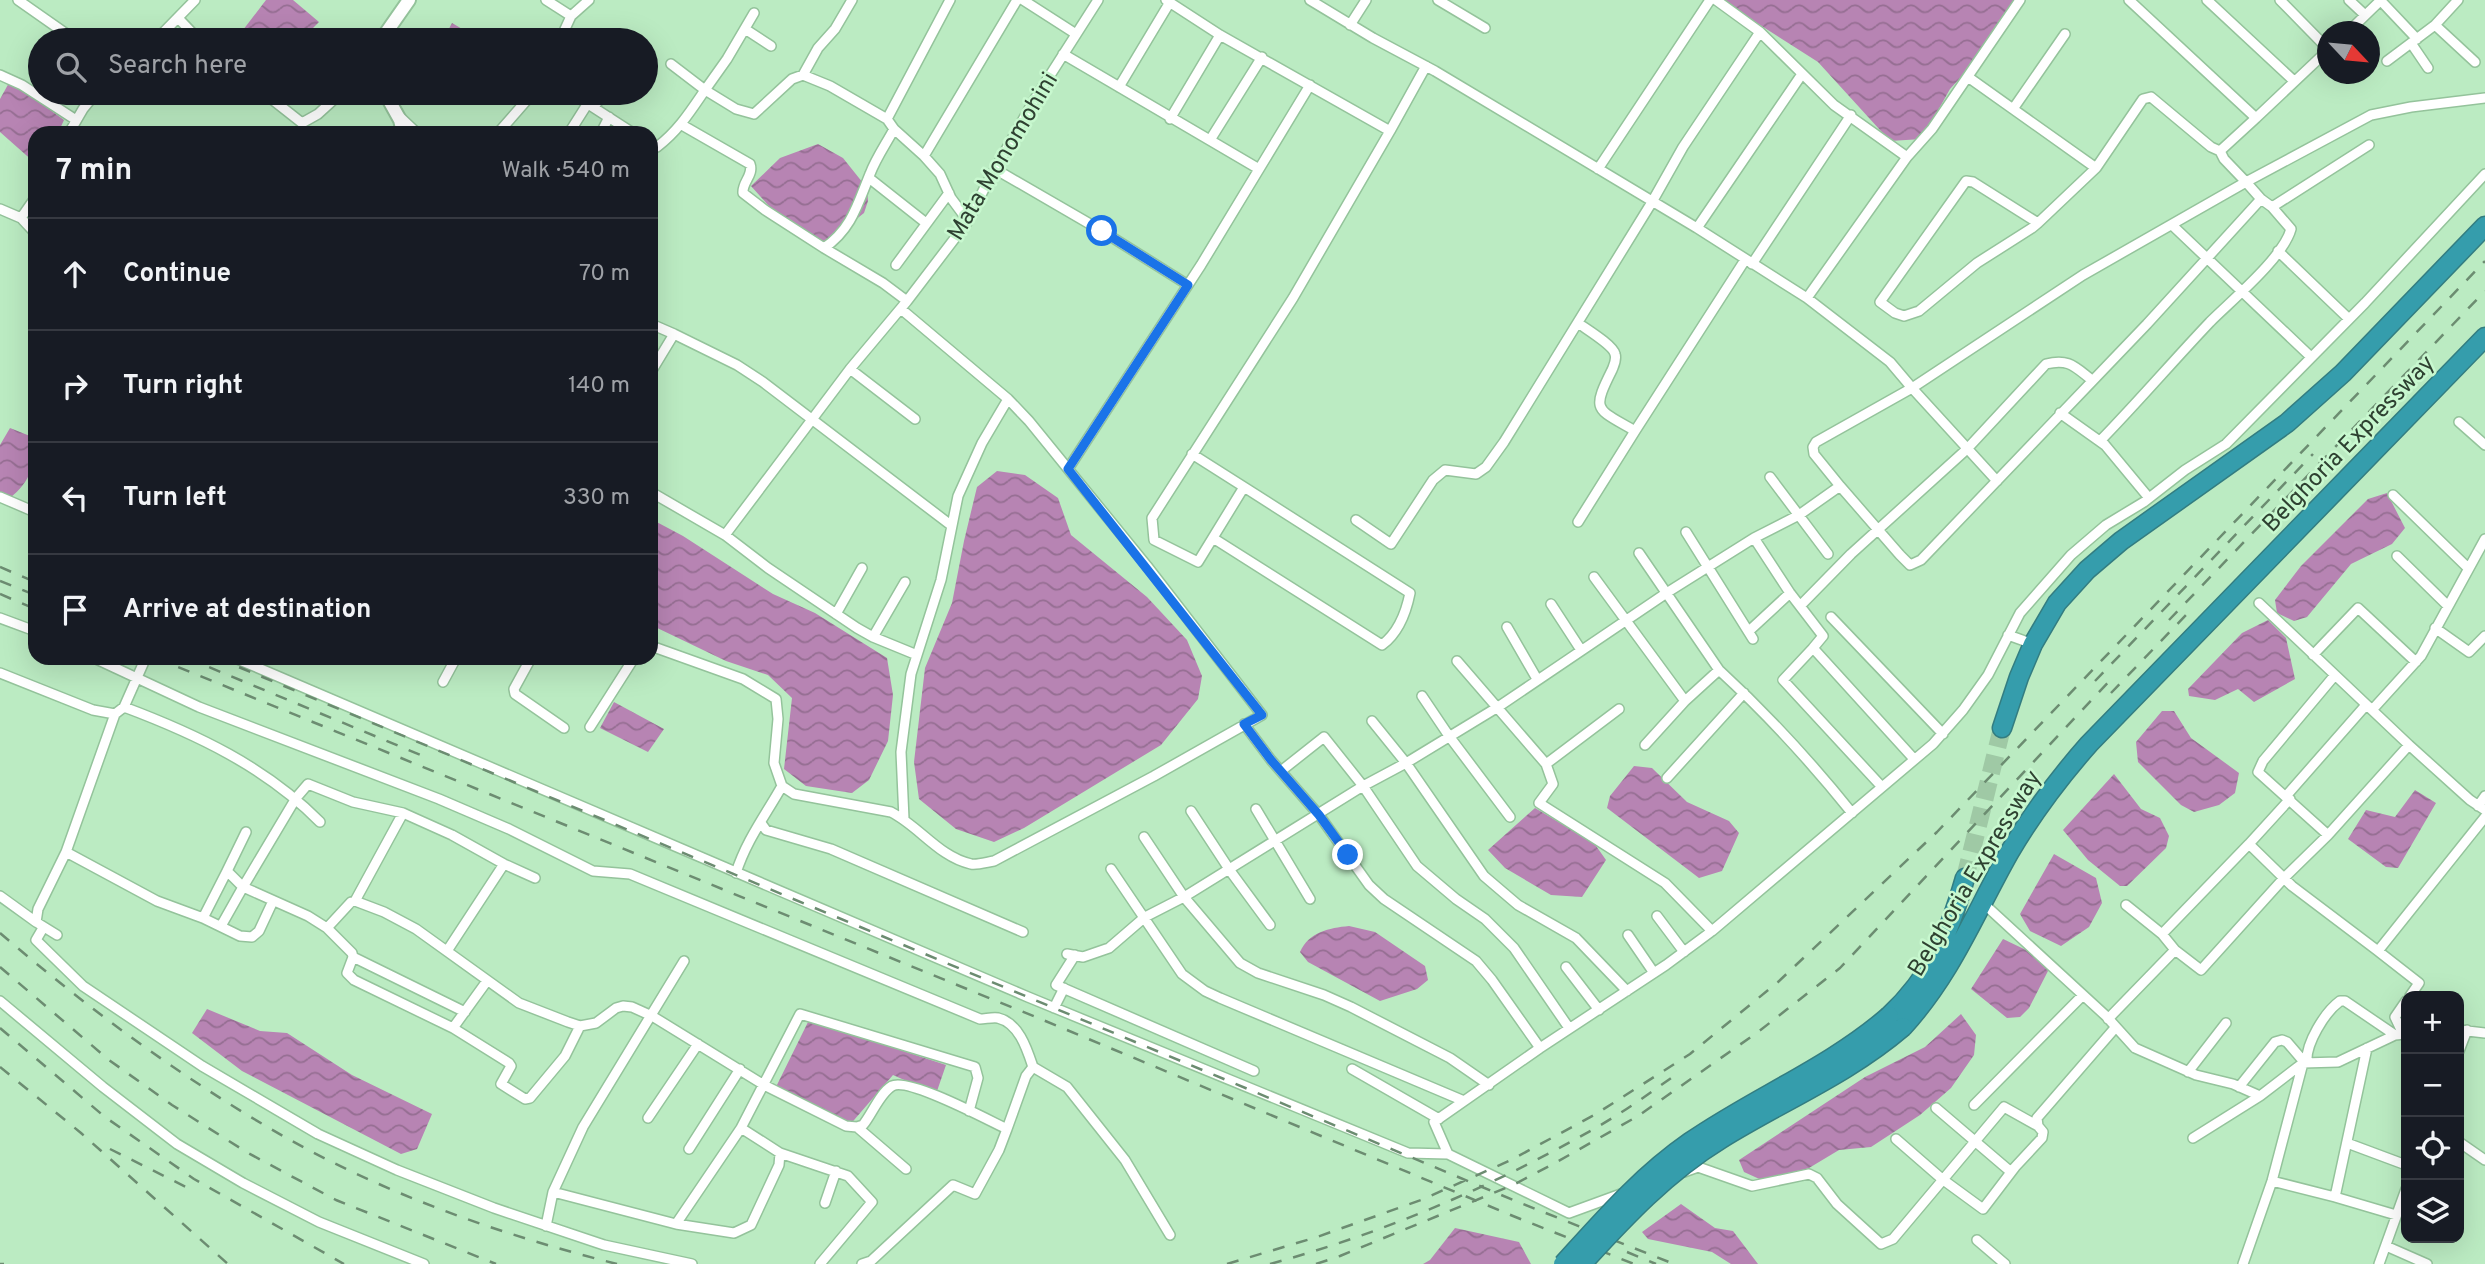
<!DOCTYPE html>
<html lang="en">
<head>
<meta charset="utf-8">
<style>
	:root { --surface:#171b24; --page:#20242c; --text:#f1f3f6; --muted:#9ea1a6; --line:#363941 }
	body { margin:0; font-family:Overpass,sans-serif; background:var(--page); color:var(--text) }
	.controls { position:absolute; right:21px; bottom:21px; display:grid; overflow:hidden; border-radius:14px; box-shadow:0 7px 28px #0002 }
	.controls button { width:63px; height:63px; display:grid; place-items:center; padding:0; border:0; border-bottom:2px solid var(--line); background:var(--surface); color:var(--text); font:35px sans-serif }
	.compass { position:absolute; left:2317px; top:21px; width:63px; height:63px; border-radius:50%; background:var(--surface); box-shadow:0 7px 28px #0002; rotate:116deg }
	.stop { position:absolute; width:21px; height:21px; margin:-16px; border:5px solid #1a73e8; border-radius:50%; background:#fff }
	.stop.end { background:#1a73e8; border-color:#fff; box-shadow:0 2px 7px #0008 }
	.list { margin:0; padding:0; list-style:none }
	h2 { display:flex; justify-content:space-between; align-items:center; height:91px; margin:0; padding:0 28px; font-size:30px }
	h2 small { font-size:23px; font-weight:400; color:var(--muted) }
	.list li { display:grid; grid-template-columns:46px 1fr auto; gap:21px; align-items:center; box-sizing:border-box; height:112px; padding:0 28px; border-top:2px solid var(--line) }
	.list b { display:block; font-size:26px; white-space:nowrap }
	.list em { font-size:23px; font-style:normal; color:var(--muted) }
	.icon { flex:none; width:38px; height:38px; fill:none; stroke:currentColor; stroke-width:2; stroke-linecap:round; stroke-linejoin:round }
	.map { position:relative; flex:none; width:2485px; height:1264px; overflow:hidden }
	.search { position:absolute; background:var(--surface); box-shadow:0 7px 28px #0002; left:28px; top:28px; width:630px; height:77px; display:flex; align-items:center; gap:18px; box-sizing:border-box; padding:0 24px; border-radius:38px; color:var(--muted); font-size:26px }
	.panel { position:absolute; background:var(--surface); box-shadow:0 7px 28px #0002; left:28px; top:126px; width:630px; height:539px; border-radius:21px }
	.map>svg:first-child { display:block }
	.water { fill:url(#water-waves) }
	.lines { fill:none; stroke-linecap:round; stroke-linejoin:round }
	.motorway-tunnel { stroke:#9fc9a5; stroke-width:18; stroke-dasharray:18 9; stroke-linecap:butt }
	.minor-casing { stroke:#94c39b; stroke-width:12 }
	.tertiary-casing { stroke:#94c39b; stroke-width:16 }
	.motorway-casing { stroke:#337d81; stroke-width:21 }
	.minor { stroke:#fff; stroke-width:9 }
	.tertiary { stroke:#fff; stroke-width:12 }
	.motorway { stroke:#359dac; stroke-width:18 }
	.rail { stroke:#6c8c71; stroke-width:2.5; stroke-dasharray:12 12; stroke-linecap:butt }
	.motorway-bridge-casing { stroke:#337d81; stroke-width:21; stroke-linecap:butt }
	.motorway-bridge { stroke:#359dac; stroke-width:18 }
	.route { stroke:#1a73e8; stroke-width:9 }
	.labels { text-anchor:middle; stroke-width:5; stroke-linejoin:round; paint-order:stroke }
	.street-label { font-size:24px; fill:#2e4131; stroke:#c8f8cf }
</style>
</head>
<body>
<div class="map">
<svg width="2485" height="1264" viewBox="0 0 2485 1264">
	<defs>
		<pattern id="water-waves" width="16" height="10" patternUnits="userSpaceOnUse" patternTransform="scale(1.75)"><rect width="16" height="10" fill="#b784b3"/><path d="M0 5q4-4 8 0t8 0" fill="none" stroke="#956e92"/></pattern>
	</defs>
	<rect width="100%" height="100%" fill="#bbebc2"/>
	<!-- water -->
	<path class="water" d="M266 0H293L319 22 301 40H251L243 30Z
		M1721 0H2023L1998 37 1950 89 1922 139 1890 141 1818 62Z
		M452 23 481 40H443Z
		M10 81 64 120 58 133H35V163L0 132V99Z
		M818 144 843 158 867 188 868 201 864 213 820 248 787 226 751 186 780 158Z
		M10 428 35 438C35 465 31 481 10 498L0 494V445Z
		M997 471 1025 475 1058 498 1071 535 1147 597 1187 640 1202 676 1198 699 1161 745 1024 828 994 842 956 829 919 799 914 762 925 668 952 603 964 541 977 487Z
		M2387 493 2405 528 2392 544 2351 564 2307 617 2294 621 2277 613 2275 600 2301 566 2368 499Z
		M651 519 683 536 773 594 815 613 887 658 893 695 888 741 869 780 852 793 806 786 784 769 792 698 768 675 726 661 651 625Z
		M2268 620 2286 638 2295 679 2254 702 2238 689 2215 700 2189 696 2188 689 2242 633Z
		M614 702 664 729 648 752 600 728Z
		M2162 711H2174L2191 738 2239 773 2235 793 2219 805 2194 812 2181 805 2138 762 2136 742Z
		M1634 766 1652 768 1687 802 1729 821 1739 833 1722 871 1699 878 1607 808 1610 796Z
		M2114 774 2141 809 2160 818 2169 836 2166 848 2127 886H2120L2088 860 2063 830Z
		M2415 790 2436 803 2398 868 2386 867 2348 839 2366 810 2395 817Z
		M1535 808 1594 843 1606 860 1582 897 1551 895 1505 868 1488 850Z
		M2054 854 2096 878 2102 903 2089 927 2061 946 2030 931 2020 914Z
		M1349 926 1375 932 1425 966 1428 980 1417 989 1380 1001 1308 962 1300 952C1309 932 1329 928 1349 926Z
		M2003 939 2043 958 2048 971 2029 1008 2020 1017 2007 1018 1971 989Z
		M207 1009 260 1031 287 1033 352 1075 432 1114 417 1149 401 1154 242 1071 192 1033Z
		M1961 1014 1976 1035 1974 1055 1951 1088 1920 1115 1871 1147 1839 1150 1809 1168 1766 1182 1744 1172 1739 1160 1865 1077 1925 1047Z
		M809 1020 946 1065 936 1094 893 1075 848 1127 774 1091Z
		M1681 1204 1715 1228 1733 1231 1758 1264H1731L1712 1252 1648 1239 1642 1232Z
		M1455 1228 1519 1242 1531 1264H1423L1430 1260Z"/>
	<g class="lines">
		<!-- motorway-tunnel -->
		<path class="motorway-tunnel" d="M1965 878 2002 728"/>
		<!-- minor casing -->
		<g class="minor-casing">
			<path id="minor" d="M18 0 75 40
				M546 0 571 16 560 40
				M1023 0 1076 34
				M1166 0 1220 35 1390 131 1426 66
				M1310 0 1373 38 1435 71 1697 228 1807 298 1907 157 1932 129 2020 0
				M1438 0 1485 28
				M1716 0 1760 32 1834 105 1907 157
				M2129 0 2256 118 2328 50
				M2207 0 2294 81
				M2280 0 2328 49
				M2349 0 2365 15
				M2381 1 2417 39
				M571 16 589 0
				M178 18 199 40
				M1350 25 1366 0
				M2435 25 2475 62
				M745 29 771 46
				M2348 32 2381 0
				M156 40 195 0
				M2411 43 2428 68
				M1063 54 1259 169
				M2387 61 2435 25 2458 0
				M671 64 705 90 727 59 754 13
				M0 75 22 85 76 120
				M803 75 818 48 835 29 852 0
				M1968 77 2096 168 2143 99 2151 97 2211 147 2220 151 2224 159 2246 182 2083 275 1912 388 1997 481
				M1119 87 1170 2
				M264 93 302 123 318 114 341 93
				M571 93 633 133
				M594 107 604 93
				M2013 109 2065 34
				M399 116 417 133
				M887 119 950 0
				M1170 119 1220 35
				M682 125 750 164C754 175 742 182 743 193L765 210 824 248C852 229 858 203 870 174 876 158 886 144 894 129
				M69 133 83 109 96 93
				M498 133 533 93
				M569 133 588 103
				M601 133 609 117
				M1210 140 1262 57
				M651 144 657 147C678 131 690 112 705 90L736 109 754 114 792 79 803 75 830 86 887 119 894 129 924 156 940 174 951 198 968 221
				M2220 151 2256 118
				M924 156 1017 0
				M995 169 1102 231 1188 285
				M1598 169 1710 0
				M869 178 926 223
				M2261 199 2272 207 2369 145
				M0 209 21 218 35 233
				M21 218 35 198
				M2038 223 1973 182 1966 181 1880 302 1895 313 1904 316 1919 311 1977 263 2032 228 2038 223 2096 168
				M2172 225 2311 357
				M1697 228 1802 74
				M824 248 883 283 907 301
				M2278 251 2349 319
				M1752 264 1851 115
				M896 265 949 193
				M1578 323C1586 329 1613 345 1615 354 1617 360 1614 365 1612 370 1591 412 1596 408 1635 431L1745 260
				M651 324 674 334 651 372
				M674 334 737 365 763 382 952 526
				M850 369 915 419
				M2060 413 2105 445 2149 498
				M2459 422 2485 445
				M2100 441C2138 402 2173 361 2210 322 2232 300 2283 258 2291 229L2272 207
				M1192 454 1244 487
				M1068 469 1201 265 1310 85
				M1770 477 1828 554
				M1840 486 1900 555 1910 565 1921 560 2147 324 2261 199 2246 182 2371 115 2411 107 2485 98
				M651 495H656L725 535 768 568 857 628 873 637 917 655
				M2393 495 2468 568
				M0 497 35 512
				M1356 520 1391 544 1433 480 1445 470 1476 474 1486 467 1504 442 1652 202 1683 147 1760 32
				M1578 522 1635 431
				M1686 532 1753 639
				M725 535 850 369 907 301 968 221 985 187 1033 102 1098 0
				M1213 538 1382 645C1398 633 1406 613 1410 593L1244 487 1198 562 1154 540 1152 518 1293 298 1390 131
				M1754 538 1790 593 1823 636 1813 648
				M1639 553 1719 670
				M2397 556 2447 605
				M1594 577 1685 701
				M2259 603 2409 745 2470 800 2485 810
				M1551 604 1581 650
				M1800 606 1851 554 1967 449 2046 364C2069 358 2075 367 2092 380
				M836 614 862 568
				M1831 617 1943 734
				M0 618 35 631
				M1507 627 1537 679
				M2435 628 2469 652 2485 636
				M1749 631 1790 593
				M2008 635 2033 644
				M873 637 905 582
				M651 646 743 679 776 699 778 719 774 763 782 786 794 794 891 812C919 826 939 857 971 864 978 865 987 862 994 861L1154 776 1262 715 1147 566 1029 421 1008 399 901 309
				M2313 655 2358 608 2416 662
				M94 658 199 707 439 799 509 829 593 871 630 874 980 1019C985 1019 993 1017 998 1018 1019 1023 1027 1049 1033 1067
				M235 658 1028 997 1408 1153 1448 1154 1434 1122 1540 1048 1666 965 1712 931 1933 744 1963 710 1988 675 2020 613 2071 555 2106 525 2144 502 2185 470 2226 444 2365 303 2485 174
				M531 658 514 689 515 694 564 728
				M1457 661 1546 764 1553 784 1539 803 1665 883 1712 931
				M0 673 93 710 115 714
				M443 682 456 658
				M1422 696 1449 736 1510 817
				M124 707C196 734 266 767 320 822
				M2372 710 2421 656 2485 539
				M1372 721 1406 763 1484 876 1518 905 1576 938 1627 991
				M1244 724 1271 760 1319 815 1369 885 1384 899 1476 961 1492 980 1540 1048
				M590 727 634 658
				M1645 745 1685 701 1719 670C1767 714 1811 762 1852 813
				M1546 764 1619 709
				M1281 771 1324 737 1363 786 1417 866 1456 899 1485 919 1514 948 1569 1028
				M1667 778 1744 693
				M1882 787 1783 680 1813 648 1914 759
				M2286 796 2366 705
				M2478 806 2485 796
				M1256 809 1310 899
				M1191 811 1231 872 1270 925
				M904 819 901 752 911 674 941 580 958 496 982 443 1008 399
				M761 823 766 830 831 849 1023 932
				M2328 835 2258 772 2263 761 2335 675
				M1144 837 1184 897 1240 963 1258 973 1324 995 1351 1007 1450 1058 1489 1085
				M2249 844 2290 799
				M66 852 157 901 203 918 227 871
				M504 864 452 835 403 813 353 802 308 784 296 798 243 887 308 916 327 928 351 902 355 901 384 912 416 929 519 1003 568 1022 580 1026 596 1023 616 1008 623 1006 632 1007 652 1016 764 1085 846 1126 857 1127 863 1125C872 1114 880 1093 892 1086 908 1077 988 1120 1007 1129L1026 1076 1033 1067 1067 1087 1125 1160 1170 1235
				M1111 869 1182 974 1205 991 1220 998 1464 1101
				M736 873C746 841 765 816 782 786
				M0 896 36 922
				M355 901 403 813
				M1983 903 2106 1016 2135 1048 2196 1075 2233 1084 2260 1096 2303 1063 2338 1062 2395 1035 2406 1034
				M2126 905 2162 934 2249 844 2292 886 2378 951 2485 817
				M1657 916 1684 952
				M203 918 240 936 252 937 259 931 273 901
				M221 926 243 887 227 871 246 832
				M43 928 36 940 83 986 202 1066 318 1134 397 1170 494 1208 604 1245 692 1264
				M327 928 352 953 353 957 347 973 354 980 453 1028 487 981
				M57 935 36 922 38 909 66 852 115 714 124 707 143 664
				M1628 935 1654 973
				M2175 950 2201 970 2284 878 2328 835 2409 745
				M447 951 504 864 535 878
				M2378 951 2419 983 2410 996
				M1067 954 1083 957 1109 948 1145 917 1184 897 1363 786 1406 763 1498 707 1668 592 1754 538 1799 515 1840 486 1814 454 1813 447 1816 442 1912 388 1890 362 1807 298
				M1075 955 1056 985 1254 1071
				M353 957 465 1012
				M1566 967 1599 1010
				M0 1001 103 1087 177 1144 243 1183 319 1222 424 1264
				M1054 1008 1064 988
				M2108 1019 2175 950 2162 934
				M453 1028 509 1063 511 1066 501 1084 525 1099 530 1098 565 1056 580 1026
				M2459 1030 2485 1033
				M2403 1034 2395 1017 2406 1001
				M2459 1051 2467 1030
				M2307 1063C2305 1044 2325 1012 2340 1001H2345L2395 1035
				M1352 1069 1439 1119
				M2188 1072 2226 1023
				M2239 1087 2275 1042 2282 1040 2287 1042 2305 1063
				M1974 1105 2082 996
				M1936 1108 2011 1172
				M648 1118 698 1044
				M857 1127 906 1169
				M2193 1138 2260 1096
				M1896 1139 1942 1179 1983 1209 2015 1167 2042 1138 2043 1132 2038 1126 2037 1118 2115 1028
				M2459 1142 2485 1160
				M2347 1143 2406 1165
				M689 1149 740 1069
				M780 1153 848 1176 872 1202 820 1264
				M1448 1154 1569 1213 1621 1194
				M1684 1172 1698 1167 1752 1186 1809 1174 1817 1178 1837 1204 1881 1244 1893 1239 2004 1107 2038 1126
				M2272 1181 2335 1197 2367 1048
				M553 1192 583 1127 684 961
				M2335 1197 2396 1215
				M825 1203 836 1171
				M676 1224 741 1128 800 1014 975 1067 978 1078 969 1111
				M546 1226 553 1192 676 1224 734 1233 751 1225 779 1165 780 1153 741 1128
				M1977 1240 2005 1264
				M2386 1246 2427 1264
				M862 1264 871 1261 953 1185 975 1194 999 1150 1007 1129
				M2243 1264 2272 1181 2303 1063
				M2379 1264 2406 1189"/>
		</g>
		<!-- tertiary casing -->
		<g class="tertiary-casing">
			<path id="tertiary" d="M381 40 409 0
				M385 93 400 120 403 133"/>
		</g>
		<!-- motorway casing -->
		<g class="motorway-casing">
			<path id="motorway" d="M2002 728 2019 677 2033 644 2057 603 2087 570 2121 541 2287 423 2343 373 2485 226
				M1889 1016C1932 976 1949 934 1965 878
				M1903 1027C1952 973 1974 915 2009 853 2032 814 2059 778 2089 744L2485 337"/>
		</g>
		<!-- minor -->
		<use href="#minor" class="minor"/>
		<!-- tertiary -->
		<use href="#tertiary" class="tertiary"/>
		<!-- motorway -->
		<use href="#motorway" class="motorway"/>
		<!-- rail -->
		<path class="rail" d="M0 567 35 582
			M0 581 35 595
			M0 594 35 609
			M2169 620 2485 291
			M156 658 1043 1020 1513 1216 1634 1264
			M187 658 423 756
			M217 658 1518 1202 1674 1264
			M2095 681 2313 454
			M2111 693 2186 615
			M0 933C85 1006 175 1073 271 1129 378 1192 498 1234 617 1264
			M0 967 109 1060 172 1105 248 1153 336 1200 496 1264
			M0 1028 105 1117 194 1179 344 1264
			M0 1067 81 1133 228 1264
			M110 1149 188 1188
			M1627 1252 1656 1264
			M0 1264H4
			M1227 1264 1317 1237 1421 1200 1511 1160 1596 1114 1690 1054 1778 982 1937 832 2485 261
			M1270 1264C1384 1233 1496 1185 1599 1126 1625 1111 1650 1093 1674 1076
			M1316 1264 1340 1256 1513 1185 1555 1163 1638 1116 1758 1032 1840 968 2115 675"/>
		<!-- motorway-bridge casing -->
		<g class="motorway-bridge-casing">
			<path id="motorway-bridge" d="M1563 1264C1603 1220 1641 1176 1690 1142 1755 1097 1829 1068 1889 1016
				M1582 1264C1624 1218 1667 1172 1721 1139 1782 1101 1847 1075 1903 1027"/>
		</g>
		<!-- motorway-bridge -->
		<use href="#motorway-bridge" class="motorway-bridge"/>
	</g>
	<g class="lines">
		<!-- route -->
		<path class="route" d="M1102 231 1188 285 1068 469 1262 715 1244 724 1271 760 1319 815 1348 855"/>
	</g>
	<g class="labels">
		<!-- street labels -->
		<g class="street-label">
			<text transform="translate(1002 156) rotate(-59)" y="8">Mata Monomohini</text>
			<text transform="translate(2348 443) rotate(-46)" y="8">Belghoria Expressway</text>
			<text transform="translate(1974 873) rotate(-59)" y="8">Belghoria Expressway</text>
		</g>
	</g>
</svg>
<div class="controls">
<button>+</button>
<button>−</button>
<button><svg class="icon" aria-label="locate" viewBox="0 0 24 24"><circle cx="12" cy="12" r="6"/><path d="M12 2v4M12 18v4M2 12h4M18 12h4"/></svg></button>
<button><svg class="icon" aria-label="layers" viewBox="0 0 24 24"><path d="M12 4l9 5-9 5-9-5zM3 14l9 5 9-5"/></svg></button>
</div>
<svg class="compass" viewBox="-18 -18 36 36"><path d="M0-13l5 13h-10z" fill="#e53935"/><path d="M0 13l5-13h-10z" fill="#9ea1a6"/></svg>
<div class="stop" style="left:1102px;top:231px"></div>
<div class="stop end" style="left:1348px;top:855px"></div>
<div class="search"><svg class="icon" aria-label="search" viewBox="0 0 24 24"><circle cx="10" cy="10" r="6"/><path d="M15 15l6 6"/></svg>Search here</div>
<section class="panel">
<h2>7 min<small>Walk · 540 m</small></h2>
<ul class="list">
<li><svg class="icon" aria-label="ahead" viewBox="0 0 24 24"><path d="M12 20V5M6 11l6-6 6 6"/></svg><div><b>Continue</b></div><em>70 m</em></li>
<li><svg class="icon" aria-label="right" viewBox="0 0 24 24"><path d="M7 20v-9h11M14 6l5 5-5 5"/></svg><div><b>Turn right</b></div><em>140 m</em></li>
<li><svg class="icon" aria-label="left" viewBox="0 0 24 24"><path d="M17 20v-9H6M10 6l-5 5 5 5"/></svg><div><b>Turn left</b></div><em>330 m</em></li>
<li><svg class="icon" aria-label="arrive" viewBox="0 0 24 24"><path d="M6 21V4h12l-3 4 3 4H6"/></svg><div><b>Arrive at destination</b></div></li>
</ul>
</section>
</div>
</body>
</html>
